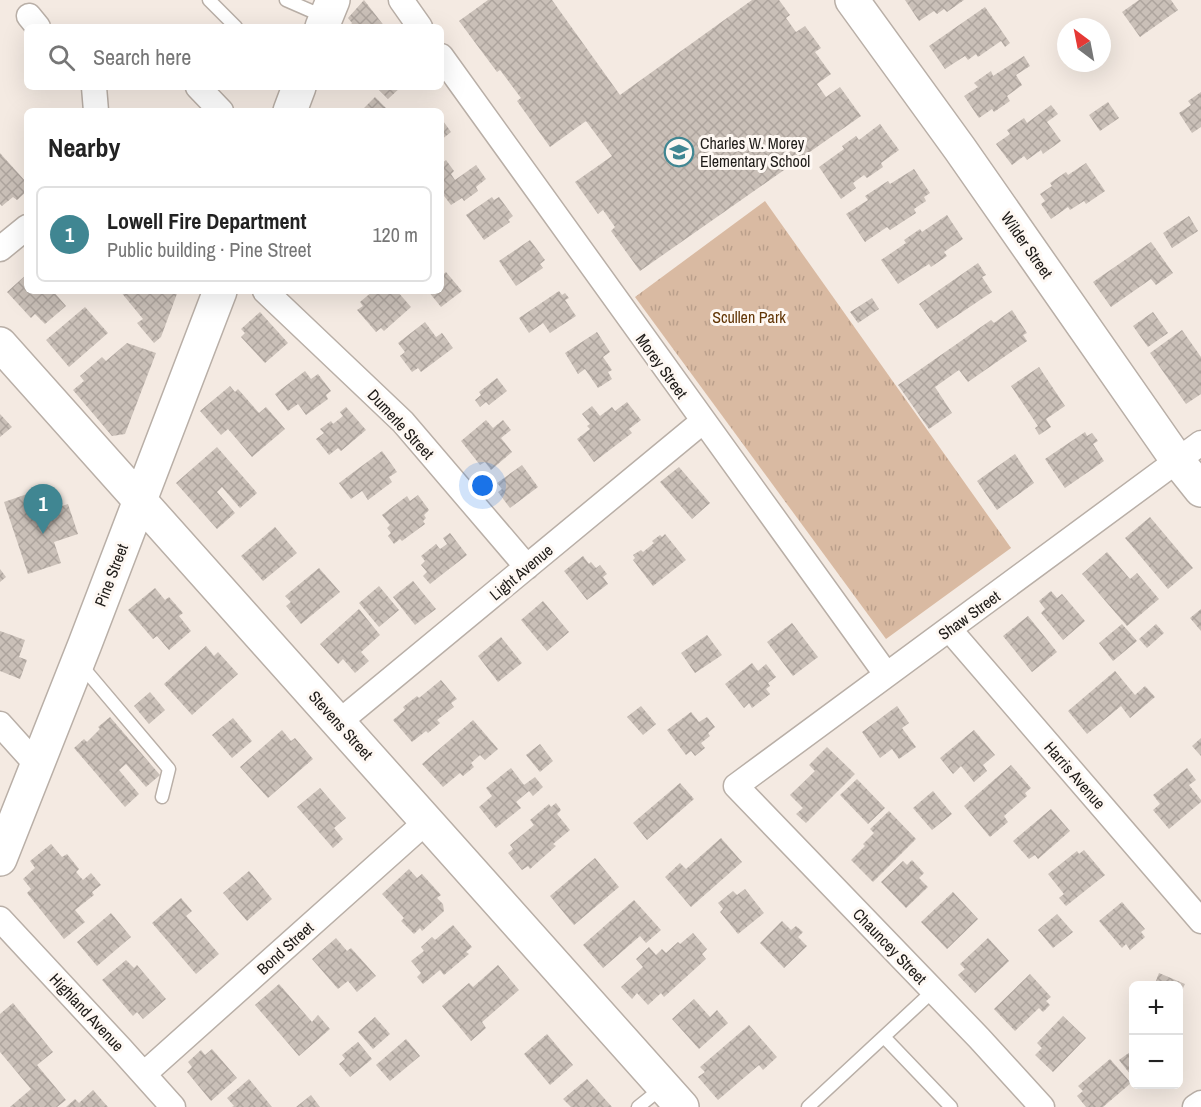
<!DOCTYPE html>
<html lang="en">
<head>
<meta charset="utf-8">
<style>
	:root { --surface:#fff; --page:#f6f6f6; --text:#222; --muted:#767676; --line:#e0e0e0; --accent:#408692 }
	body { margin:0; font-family:"Archivo Narrow",sans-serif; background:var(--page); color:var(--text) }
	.controls { position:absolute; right:18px; bottom:18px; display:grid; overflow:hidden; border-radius:9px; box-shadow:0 6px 24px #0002 }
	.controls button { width:54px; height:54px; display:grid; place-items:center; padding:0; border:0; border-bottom:2px solid var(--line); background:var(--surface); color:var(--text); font:30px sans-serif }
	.compass { position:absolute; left:1057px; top:18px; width:54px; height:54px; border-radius:50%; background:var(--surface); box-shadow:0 6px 24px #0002; rotate:328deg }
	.you { position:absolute; left:483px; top:486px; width:21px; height:21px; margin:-15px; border:4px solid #fff; border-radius:50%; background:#1a73e8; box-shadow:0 0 0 9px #1a73e833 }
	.badge { display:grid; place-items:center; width:39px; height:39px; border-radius:50%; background:var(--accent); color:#fff; font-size:20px; font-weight:700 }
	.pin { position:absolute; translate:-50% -50px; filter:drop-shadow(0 2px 3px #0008) }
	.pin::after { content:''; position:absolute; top:32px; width:21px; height:18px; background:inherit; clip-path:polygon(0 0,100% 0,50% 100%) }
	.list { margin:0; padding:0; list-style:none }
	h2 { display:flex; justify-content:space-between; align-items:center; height:78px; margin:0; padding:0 24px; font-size:26px }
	h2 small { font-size:20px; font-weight:400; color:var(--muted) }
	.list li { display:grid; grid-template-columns:39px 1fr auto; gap:18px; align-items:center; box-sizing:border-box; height:96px; margin:0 12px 12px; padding:0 12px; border:2px solid var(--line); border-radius:9px }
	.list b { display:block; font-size:22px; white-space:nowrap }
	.list p { margin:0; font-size:20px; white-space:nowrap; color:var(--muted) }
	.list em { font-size:20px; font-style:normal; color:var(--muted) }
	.icon { flex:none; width:33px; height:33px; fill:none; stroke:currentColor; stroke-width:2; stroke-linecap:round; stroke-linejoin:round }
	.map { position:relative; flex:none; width:1201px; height:1107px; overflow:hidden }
	.search { position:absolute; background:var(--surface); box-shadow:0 6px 24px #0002; left:24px; top:24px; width:420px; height:66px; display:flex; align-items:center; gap:15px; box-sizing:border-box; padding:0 21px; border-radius:9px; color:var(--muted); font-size:22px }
	.panel { position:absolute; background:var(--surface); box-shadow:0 6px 24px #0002; left:24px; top:108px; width:420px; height:186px; border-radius:9px }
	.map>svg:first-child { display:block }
	.park { fill:url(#park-tufts) }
	.building { fill:url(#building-cross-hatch) }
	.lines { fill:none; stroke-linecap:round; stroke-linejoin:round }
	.lane-casing { stroke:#b9afa7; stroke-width:15 }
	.street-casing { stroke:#b9afa7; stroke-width:27 }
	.secondary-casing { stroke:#b9afa7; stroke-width:36 }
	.lane { stroke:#fff; stroke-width:12 }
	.street { stroke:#fff; stroke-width:24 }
	.secondary { stroke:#fff; stroke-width:33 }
	.labels { text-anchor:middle; stroke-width:6; stroke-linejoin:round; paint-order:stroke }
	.poi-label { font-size:16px; fill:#1e1b18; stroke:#fef8f3; text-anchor:start }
	.street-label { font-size:16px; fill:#1e1b18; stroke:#fef8f3 }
	.park-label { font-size:16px; fill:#613505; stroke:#fef8f3 }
</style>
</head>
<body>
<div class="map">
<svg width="1201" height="1107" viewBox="0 0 1201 1107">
	<defs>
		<pattern id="park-tufts" width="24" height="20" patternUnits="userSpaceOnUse" patternTransform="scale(1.5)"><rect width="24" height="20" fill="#d9baa2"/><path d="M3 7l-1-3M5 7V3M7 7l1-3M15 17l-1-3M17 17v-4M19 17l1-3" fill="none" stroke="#ba9f8b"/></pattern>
		<pattern id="building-cross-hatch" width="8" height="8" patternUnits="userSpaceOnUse" patternTransform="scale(1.5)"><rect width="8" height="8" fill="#cac0b8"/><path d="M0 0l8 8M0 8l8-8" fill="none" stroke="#ada49d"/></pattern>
	</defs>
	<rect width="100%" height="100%" fill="#f4eae2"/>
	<!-- park -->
	<path class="park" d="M765 201 1011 548 886 639 635 297Z"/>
	<!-- building -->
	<path class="building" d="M364 0 385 27H349L352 23 348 18Z
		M488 0H552L620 95 752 0H779L790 15 786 18 796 32 805 26 821 48 815 52 831 74 817 84 826 97 840 87 861 116 640 271 611 231 615 227 603 210 598 214 575 182 612 156 586 121 550 147 517 101 521 98 500 70 497 72 459 21Z
		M905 0H964L947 12 944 9 937 14 934 11 919 21Z
		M1139 0H1171L1178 10 1140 37 1122 12Z
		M985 7 1010 43 1005 47 1001 41 978 57 976 54 968 60 965 56 945 69 929 46Z
		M1024 56 1030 66 1016 75 1022 85 1007 96 1010 101 994 112 992 109 979 118 964 96 978 87 974 83 991 71 993 76Z
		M376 87H401L388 99Z
		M1201 92V127L1192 133 1179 113 1191 105 1188 101Z
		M375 97 389 111H361Z
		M1108 102 1119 118 1100 131 1089 115Z
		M1051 105 1058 114 1047 122 1061 141 1043 154 1041 150 1027 160 1024 156 1012 165 996 144 1010 134 1007 130 1024 118 1027 123Z
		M441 118 451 132 441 140Z
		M880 124 899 150 881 163 883 167 867 178 864 175 853 183 856 188 841 199 819 167 844 149 842 146 856 136 859 140Z
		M0 153 27 183V191L17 200 13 197 2 206 0 204Z
		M446 160 454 171 451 174 455 180 476 165 486 179 476 187 478 191 464 201 462 198 451 205 441 192V164Z
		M1086 163 1105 191 1086 204 1084 201 1070 210 1068 207 1051 219 1041 204 1045 201 1040 194 1052 186 1050 183 1066 172 1068 175Z
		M914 169 930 193 924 197 926 201 914 209 916 213 890 230 887 227 865 242 846 214 868 200 865 196 888 181 890 184Z
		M492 197 494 200 499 197 513 216 508 220 510 222 484 240 466 215Z
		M947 215 963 239 944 252 947 256 931 267 929 264 898 284 881 260 906 243 904 240 920 229 922 232Z
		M1189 216 1198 231 1172 248 1163 233Z
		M530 240 545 260 540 264 543 268 516 286 499 261Z
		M1151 242 1173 273 1156 285 1151 279 1111 307 1093 282Z
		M978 263 986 275 982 277 992 292 937 329 919 304Z
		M446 272 462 291 441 307 428 291H441V276Z
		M27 274V291H53L66 306 45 324 35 314 31 318 7 292Z
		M120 291H178L161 337 154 343 137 323 143 319Z
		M373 291H397L411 307 384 331 381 328 376 332 357 310 363 306 360 302Z
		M559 291 562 295 565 293 569 298 565 300 576 316 550 333 543 323 529 333 519 318Z
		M872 298 879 309 858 323 850 312Z
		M85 307 108 333 69 367 46 340Z
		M1012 310 1027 333 1023 335 1027 341 968 382 959 370 935 387 952 413 929 429 898 385 991 320 994 323Z
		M260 312 288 343 265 363 241 337 245 333 241 329Z
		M1153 312 1168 333 1148 347 1133 326Z
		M425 322 436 337 442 333 453 348 421 372 418 368 412 372 400 356 405 352 398 343Z
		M1182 330 1201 357V394L1186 404 1150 353Z
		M597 332 610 352 603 357 612 370 608 372 612 379 598 388 585 369 578 374 565 353Z
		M127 343 156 353 125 434 112 436 73 390 84 381 80 376 102 357 106 361Z
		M1039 367 1065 406 1046 419 1051 427 1039 435 1035 428 1038 426 1011 386Z
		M305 371 311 379 318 374 331 391 326 395 328 399 306 415 298 404 288 411 275 394Z
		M497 378 507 391 489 405 486 402 480 407 475 400 481 395 479 392Z
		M230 386 235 392 238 389 259 413 266 407 285 429 252 457 228 429 221 435 200 411Z
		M627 402 641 420 629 429 632 433 594 462 577 439 590 429 587 426 590 424 582 414 592 406 600 416 612 407 615 411Z
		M346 407 366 430 341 451 338 448 329 455 316 439 324 433 320 429 331 421 333 424 343 416 340 412Z
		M0 414 12 427 0 437Z
		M486 420 493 428 503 420 511 430 501 438 512 452 491 470 485 462 480 465 461 441Z
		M1085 432 1087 436 1092 433 1098 441 1093 444 1104 461 1065 488 1045 459Z
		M217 447 257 493 240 508 222 487 217 492 235 513 217 529 176 483Z
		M382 451 397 472 389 477 392 482 368 500 362 491 351 499 339 483Z
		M1015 454 1034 483 997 510 977 481Z
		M522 465 538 487 510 508 498 492 502 489 497 483Z
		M679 467 710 503 692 519 660 482Z
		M36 491 43 512 68 504 78 534 54 542 61 563 28 574 4 502Z
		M418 495 429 510 424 515 426 518 423 521 425 524 402 541 400 539 394 544 388 536 391 533 387 528 390 525 382 515 407 496 410 501Z
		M1150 517 1193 568 1168 589 1125 538Z
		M275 527 297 553 263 581 241 556Z
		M450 533 467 555 430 584 423 576 427 572 421 565 425 561 421 556 436 544 440 549 447 544 443 538Z
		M665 534 686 560 653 586 633 560 635 558 633 555 641 550 643 552 654 543 652 541 660 535 662 537Z
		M1107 552 1130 579 1137 573 1159 599 1127 626 1082 574Z
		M583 556 589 564 591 562 596 568 600 565 607 574 603 577 608 584 587 600 564 571Z
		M319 568 340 592 301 624 286 606 291 602 285 596Z
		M0 569 6 577 0 582Z
		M413 581 436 609 415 625 393 597Z
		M379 586 399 610 379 627 359 603Z
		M155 588 165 600 169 597 183 613 179 616 191 631 169 650 157 636 153 639 128 610Z
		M1051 591 1057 598 1062 594 1085 621 1063 640 1041 613 1045 609 1039 601Z
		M543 601 569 632 547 651 521 620Z
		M359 609 380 635 361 652 369 661 355 673 343 659 338 664 320 644Z
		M1201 609V631L1190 618Z
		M1028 616 1057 652 1032 672 1003 636Z
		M792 623 818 657 793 676 767 642Z
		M1122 624 1137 641 1113 661 1099 643Z
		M1156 624 1164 633 1147 648 1139 639Z
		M0 631 25 640 19 657 27 660 20 679 0 671Z
		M707 635 722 655 695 673 681 653Z
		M501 637 522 663 498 682 478 656Z
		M206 646 214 656 218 652 238 674 192 715 164 684Z
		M752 663 758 671 766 664 776 677 768 683 770 686 766 689 770 694 752 708 749 703 744 708 725 684Z
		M1115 671 1135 695 1145 686 1155 697 1130 718 1121 706 1087 734 1068 711Z
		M441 680 457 699 451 703 454 707 437 720 440 723 428 733 426 731 412 742 393 720 405 710 403 707 417 696 419 698Z
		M150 692 165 710 149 724 134 706Z
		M641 706 656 724 643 735 627 717Z
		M897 706 909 723 902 728 916 747 899 759 892 749 880 758 862 732Z
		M691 712 699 722 707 717 715 727 708 733 710 736 701 743 705 748 695 756 691 751 686 755 667 730Z
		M110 717 160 775 146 787 126 764 119 770 139 794 125 807 74 748 84 739 87 742 100 729 98 727Z
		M233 718 252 741 232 758 212 735Z
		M473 720 498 749 485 760 480 755 471 763 474 767 463 776 460 773 443 787 422 764Z
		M282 730 291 741 295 738 313 759 268 798 240 767Z
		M974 730 995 755 983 765 987 771 974 782 961 766 953 774 940 758Z
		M1201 738V756L1192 746Z
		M540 744 553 761 540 772 526 755Z
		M827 747 855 774 806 823 796 814 803 808 790 795 815 771 809 765Z
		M1011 765 1031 788 1025 793 1027 796 1004 816 1008 822 990 837 964 806Z
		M511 768 524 785 535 777 543 787 533 796 529 791 516 802 521 808 496 828 479 807 492 796 486 788Z
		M1187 768 1196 780 1189 785 1201 800V802L1169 829 1153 810 1160 804 1153 795Z
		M857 779 885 808 868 824 840 795Z
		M680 783 694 799 647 840 633 823Z
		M320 788 346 818 334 828 343 839 333 848 297 807Z
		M933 791 952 814 932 830 913 808Z
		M556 803 561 810 557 814 570 830 553 844 556 846 530 869 528 866 522 870 508 853 513 849 510 845 534 825 530 820 549 804 551 807Z
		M1051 809 1070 831 1038 859 1035 855 1029 859 1013 841Z
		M889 811 916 839 873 882 851 860 865 846 863 844 874 833 870 829Z
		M721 838 742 862 691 907 665 877 680 863 686 869Z
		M51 844 62 857 67 854 79 869 76 872 83 880 91 873 101 885 92 892 94 895 75 910 85 922 64 939 27 893 31 889 23 879 35 868 30 861Z
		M1084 850 1105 875 1066 906 1059 898 1064 894 1048 874 1077 851 1079 854Z
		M595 858 619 887 574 925 550 896Z
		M912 860 924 873 919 878 928 887 906 908 881 882 903 861 907 865Z
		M409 869 417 878 422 874 441 895 437 898 443 904 444 911 422 931 420 928 414 934 401 921 404 918 382 894Z
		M249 871 272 899 247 921 223 893Z
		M745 889 764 913 738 934 720 912 723 909 718 903 733 891 737 895Z
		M953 892 978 919 947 949 921 922Z
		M181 898 192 911 186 916 219 954 196 974 152 923Z
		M634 900 661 930 646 943 640 936 603 968 583 945Z
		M1122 902 1145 929 1141 932 1145 937 1130 950 1126 944 1122 948 1099 921Z
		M111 913 131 937 97 966 77 942Z
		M1057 914 1073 932 1053 948 1038 930Z
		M782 921 791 930 796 926 803 932 798 937 807 946 784 968 760 943Z
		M453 925 472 947 466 952 469 954 444 975 440 970 423 984 417 977 421 973 411 961 424 951 421 947 432 937 435 940Z
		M693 933 707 949 702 954 706 959 664 997 661 993 648 1005 637 993 632 999 621 987 643 967 636 959 649 947 656 955 662 949 666 953 678 942 680 944Z
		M336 938 347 951 351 948 376 976 357 992 348 981 338 989 312 959Z
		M988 938 1009 961 975 993 958 975 965 969 960 964Z
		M126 960 134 968 137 965 166 999 143 1019 137 1012 133 1016 102 980Z
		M498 965 519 990 482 1022 486 1028 471 1041 442 1006 469 983 473 987Z
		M1159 973 1185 984 1178 998V986H1154Z
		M1030 974 1051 997 1046 1001 1050 1005 1043 1012 1039 1008 1015 1031 994 1009Z
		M279 984 312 1022 318 1015 330 1029 299 1056 255 1005Z
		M694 999 710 1017 717 1010 728 1023 699 1049 672 1019Z
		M13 1003 53 1052 37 1065 66 1100 57 1107H10L31 1089 0 1052V1014Z
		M1063 1016 1086 1038 1053 1072 1035 1055 1042 1048 1037 1043Z
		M375 1017 390 1034 373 1049 358 1032Z
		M749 1025 777 1057 763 1070 759 1065 718 1100 698 1077 705 1072 700 1067Z
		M547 1034 573 1065 550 1085 524 1054Z
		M406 1039 420 1056 390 1081 376 1065Z
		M358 1042 372 1059 350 1077 339 1064 345 1059 342 1055Z
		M212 1049 237 1078 211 1101 187 1072 192 1067 188 1062 201 1050 205 1055Z
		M1130 1052 1134 1057V1079L1119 1060Z
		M1110 1059 1131 1083 1103 1107H1086L1077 1096 1083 1091 1078 1086Z
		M249 1079 272 1107H232L234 1106 227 1098Z
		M587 1079 612 1107H571L563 1099Z
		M93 1090 108 1107H66L75 1099 79 1103Z
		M311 1095 320 1107H296Z"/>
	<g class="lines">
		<!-- lane casing -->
		<g class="lane-casing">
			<path id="lane" d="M209 0 236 27
				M286 0 325 17
				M81 665 169 769 162 797
				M884 1037 951 1107
				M638 1107 663 1087
				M808 1107 933 991"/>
		</g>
		<!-- street casing -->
		<g class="street-casing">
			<path id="street" d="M401 0 420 27
				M29 16 38 27
				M441 56 886 674
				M94 87 96 111
				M198 87 221 111
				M0 249 27 227
				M265 291 403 422 527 567
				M949 629 1201 921
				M339 722 702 422
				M0 724 36 764
				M0 919 121 1049 173 1107
				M144 1074 427 821
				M1042 1107 979 1038 736 786 1201 443
				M1195 1107 1201 1103"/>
		</g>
		<!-- secondary casing -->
		<g class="secondary-casing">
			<path id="secondary" d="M852 0 960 149 1177 460 1201 490
				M322 27 333 0
				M290 111 299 87
				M0 344 682 1107
				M0 859 85 644 220 291"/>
		</g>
		<!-- lane -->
		<use href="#lane" class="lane"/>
		<!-- street -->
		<use href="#street" class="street"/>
		<!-- secondary -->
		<use href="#secondary" class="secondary"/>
	</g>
	<!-- icons -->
	<defs>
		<g id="school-ring" transform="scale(1.5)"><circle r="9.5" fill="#fef8f3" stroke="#408692" stroke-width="1.5"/><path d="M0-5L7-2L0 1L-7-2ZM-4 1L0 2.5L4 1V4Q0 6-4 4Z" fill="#408692"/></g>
	</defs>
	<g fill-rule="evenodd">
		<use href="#school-ring" x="679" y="152"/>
	</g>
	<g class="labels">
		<!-- poi labels -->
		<g class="poi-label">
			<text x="700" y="149">Charles W. Morey<tspan x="700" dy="18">Elementary School</tspan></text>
		</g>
		<!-- street labels -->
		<g class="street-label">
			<text transform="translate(1027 245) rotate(55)" y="6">Wilder Street</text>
			<text transform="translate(662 366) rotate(54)" y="6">Morey Street</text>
			<text transform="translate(401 424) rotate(47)" y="6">Dumerle Street</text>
			<text transform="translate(521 572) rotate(-40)" y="6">Light Avenue</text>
			<text transform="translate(111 575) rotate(-69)" y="6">Pine Street</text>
			<text transform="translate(969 615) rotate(-36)" y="6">Shaw Street</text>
			<text transform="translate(341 725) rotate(48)" y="6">Stevens Street</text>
			<text transform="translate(1075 775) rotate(49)" y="6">Harris Avenue</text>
			<text transform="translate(890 946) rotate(46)" y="6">Chauncey Street</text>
			<text transform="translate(285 948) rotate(-42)" y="6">Bond Street</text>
			<text transform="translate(87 1012) rotate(47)" y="6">Highland Avenue</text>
		</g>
		<!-- park labels -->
		<g class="park-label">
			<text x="749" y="323">Scullen Park</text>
		</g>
	</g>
</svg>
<div class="controls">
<button>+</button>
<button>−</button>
</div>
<svg class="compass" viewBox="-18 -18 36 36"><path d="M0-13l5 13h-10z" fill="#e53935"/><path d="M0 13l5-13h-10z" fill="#767676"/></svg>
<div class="you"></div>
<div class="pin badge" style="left:43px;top:534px">1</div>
<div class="search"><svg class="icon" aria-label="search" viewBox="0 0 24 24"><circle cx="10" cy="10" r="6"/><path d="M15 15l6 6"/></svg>Search here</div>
<section class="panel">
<h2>Nearby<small></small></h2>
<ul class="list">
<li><span class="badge">1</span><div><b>Lowell Fire Department</b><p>Public building · Pine Street</p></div><em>120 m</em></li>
</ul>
</section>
</div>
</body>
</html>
